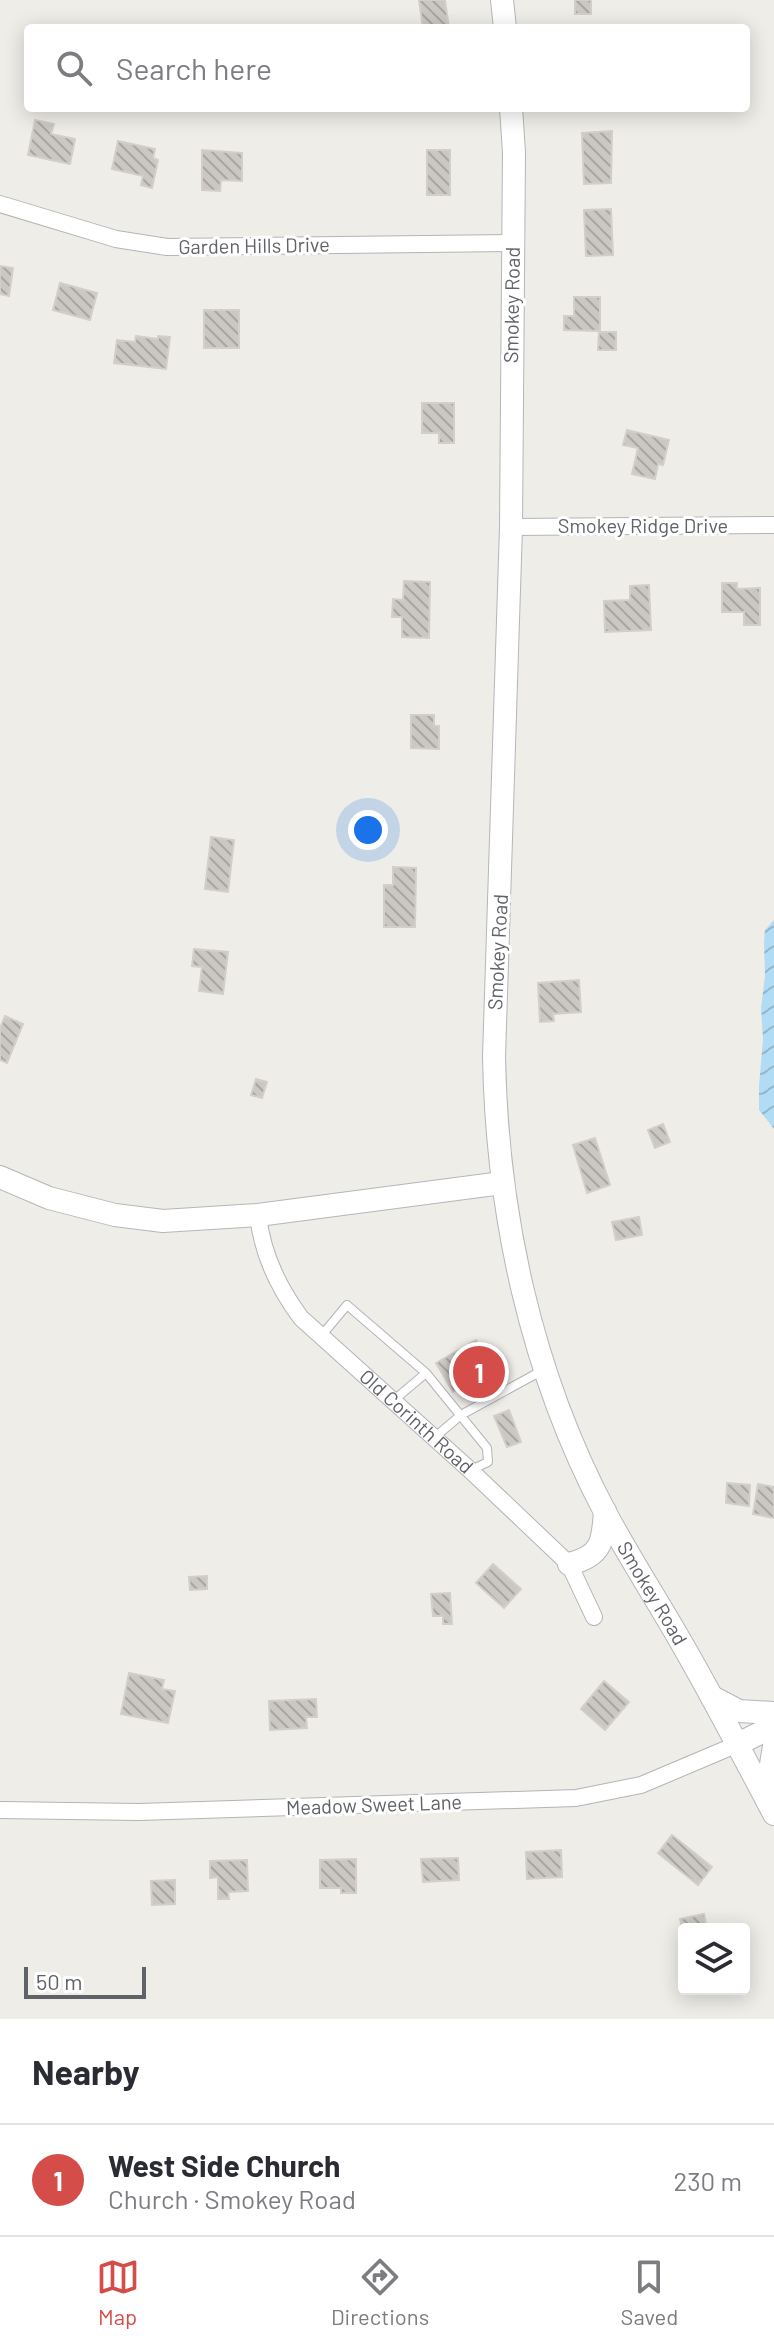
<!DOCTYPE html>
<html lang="en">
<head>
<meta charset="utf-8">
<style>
	:root { --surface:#fff; --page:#f2f2f3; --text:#2b2b33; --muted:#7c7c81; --line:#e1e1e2; --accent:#d54d48 }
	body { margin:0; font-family:Barlow,sans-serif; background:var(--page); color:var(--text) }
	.controls { position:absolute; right:24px; bottom:24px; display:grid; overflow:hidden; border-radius:8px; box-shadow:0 4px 20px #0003 }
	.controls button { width:72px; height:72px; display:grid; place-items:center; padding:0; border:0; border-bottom:2px solid var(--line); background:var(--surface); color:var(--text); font:40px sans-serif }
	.scale { position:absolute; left:24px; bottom:20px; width:122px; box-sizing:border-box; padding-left:8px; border:4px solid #5f6266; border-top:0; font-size:22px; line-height:28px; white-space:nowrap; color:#5f6266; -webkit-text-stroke:6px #fff; paint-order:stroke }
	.you { position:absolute; left:368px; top:830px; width:28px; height:28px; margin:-20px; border:6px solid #fff; border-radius:50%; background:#1a73e8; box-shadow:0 0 0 12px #1a73e833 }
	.badge { display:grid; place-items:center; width:52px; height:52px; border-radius:50%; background:var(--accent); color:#fff; font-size:26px; font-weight:700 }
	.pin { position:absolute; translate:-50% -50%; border:4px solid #fff; box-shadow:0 2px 8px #0006 }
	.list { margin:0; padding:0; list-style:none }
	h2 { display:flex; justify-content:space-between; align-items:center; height:104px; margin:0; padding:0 32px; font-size:34px }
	h2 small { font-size:26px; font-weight:400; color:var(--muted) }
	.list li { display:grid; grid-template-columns:52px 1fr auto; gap:24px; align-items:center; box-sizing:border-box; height:112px; padding:0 32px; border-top:2px solid var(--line) }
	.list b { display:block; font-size:30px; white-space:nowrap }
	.list p { margin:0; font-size:26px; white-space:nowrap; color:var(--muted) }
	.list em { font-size:26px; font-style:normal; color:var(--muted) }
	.icon { flex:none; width:44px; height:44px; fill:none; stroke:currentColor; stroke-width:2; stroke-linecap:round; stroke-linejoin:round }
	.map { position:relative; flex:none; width:774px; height:2019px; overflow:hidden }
	.search { position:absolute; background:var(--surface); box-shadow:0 4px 20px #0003; left:24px; right:24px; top:24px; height:88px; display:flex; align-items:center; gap:20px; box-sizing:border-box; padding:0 28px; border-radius:8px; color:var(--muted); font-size:30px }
	.sheet { height:216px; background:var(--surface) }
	nav { display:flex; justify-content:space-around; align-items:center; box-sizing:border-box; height:112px; border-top:2px solid var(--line); background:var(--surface); font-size:22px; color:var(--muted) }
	nav a { display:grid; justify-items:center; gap:4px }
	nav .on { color:var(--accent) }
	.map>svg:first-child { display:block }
	.water { fill:url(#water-waves) }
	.building { fill:url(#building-back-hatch); stroke:#d3cfc7; stroke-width:2 }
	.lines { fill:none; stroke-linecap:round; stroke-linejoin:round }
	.lane-casing { stroke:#b3b4b8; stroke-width:10 }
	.street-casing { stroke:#b3b4b8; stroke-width:18 }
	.secondary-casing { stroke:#b4b6ba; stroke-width:24 }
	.lane { stroke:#fff; stroke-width:8 }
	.street { stroke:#fff; stroke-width:16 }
	.secondary { stroke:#fff; stroke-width:22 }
	.labels { text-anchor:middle; stroke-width:6; stroke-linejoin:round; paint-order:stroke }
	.street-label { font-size:20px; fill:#5f6266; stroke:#fff }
</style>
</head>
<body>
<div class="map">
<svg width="774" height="2019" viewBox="0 0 774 2019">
	<defs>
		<pattern id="water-waves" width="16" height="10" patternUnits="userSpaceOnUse" patternTransform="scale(2)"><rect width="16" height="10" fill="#b2dbf5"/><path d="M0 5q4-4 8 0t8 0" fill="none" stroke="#94b5ca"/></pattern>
		<pattern id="building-back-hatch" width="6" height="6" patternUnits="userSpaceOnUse" patternTransform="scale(2)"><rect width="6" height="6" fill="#cbc8c4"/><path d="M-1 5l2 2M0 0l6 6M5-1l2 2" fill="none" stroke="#a8a6a3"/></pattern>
	</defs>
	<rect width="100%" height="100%" fill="#efede8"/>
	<!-- water -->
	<path class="water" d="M774 920V1129L759 1110V1086L763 1039 761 1008 765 976 764 942 765 930Z"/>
	<!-- building -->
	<path class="building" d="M419 0H445L449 28H423Z
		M575 0H591V14H575Z
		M35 120 54 124 51 134 75 139 70 164 28 155Z
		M612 131 611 183 584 184 582 133Z
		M118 141 155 149 153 158 158 160 152 188 141 185 143 176 112 169Z
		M202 150 242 153V181L221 180 220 191 202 190Z
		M427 150H450V195H427Z
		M611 209 613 255 586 256 584 210Z
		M0 266 13 268 9 296 0 294Z
		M60 283 97 293 90 320 53 310Z
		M574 297H600V332H616V350H598L599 331 564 330V316H574Z
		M204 310H239V348H204Z
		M136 336 158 339V336L170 337 166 369 114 363 117 340 135 342Z
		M422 403H454V443H439V433H422Z
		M627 430 669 440 663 465 658 464 655 479 632 474 638 448 623 445Z
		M404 581 430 582 429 638 402 637V617H392L393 599 403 600Z
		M722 583H737V589L760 588V625H744V612H722Z
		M649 585 651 630 605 632 604 601 630 600V586Z
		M411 715H434V726H439V749L411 748Z
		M211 837 234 840 228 892 205 889Z
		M393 867 416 868 415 927H384V885H393Z
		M194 949 228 952 223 994 199 991 202 967 192 966Z
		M579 980 581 1012 553 1014 554 1021 540 1022 538 983Z
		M5 1016 23 1024 7 1063 0 1060V1028Z
		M256 1079 267 1082 262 1098 251 1095Z
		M663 1124 670 1142 655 1148 648 1130Z
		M595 1138 610 1185 587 1193 573 1145Z
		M639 1217 642 1235 616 1240 612 1222Z
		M476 1340 493 1369 453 1392 436 1363Z
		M509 1410 521 1442 507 1447 494 1416Z
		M727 1483 750 1485 749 1506 726 1503Z
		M758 1484 774 1487V1518L753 1514Z
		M493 1564 521 1589 504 1608 476 1583Z
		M207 1576V1589L190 1590 189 1577Z
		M450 1593 452 1624H443V1616H433L431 1594Z
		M129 1673 164 1680 162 1689 175 1691 168 1723 121 1714Z
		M604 1681 629 1702 605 1730 581 1709Z
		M316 1699 317 1717H306L307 1728 270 1730 269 1701Z
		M672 1835 712 1867 698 1885 658 1853Z
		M561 1850 562 1877 527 1879 526 1852Z
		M458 1858 459 1880 423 1882 421 1859Z
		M356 1859V1893H341V1888H320V1860Z
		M247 1860 248 1891 228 1892 229 1899H218V1877L210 1878V1861Z
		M175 1880V1904L152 1905 151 1881Z
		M704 1914 707 1929H684V1935L680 1919Z"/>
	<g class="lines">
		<!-- lane casing -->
		<g class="lane-casing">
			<path id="lane" d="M322 1335 347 1305 426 1373 487 1448 488 1462 471 1470
				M394 1400 426 1373
				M435 1437 461 1415 545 1369"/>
		</g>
		<!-- street casing -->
		<g class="street-casing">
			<g id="street">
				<path d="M0 204 116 239 167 247 513 243"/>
				<path d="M511 527 774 525"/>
				<path id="s1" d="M258 1215C262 1254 278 1287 301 1318L470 1470 569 1564 594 1617"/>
				<path d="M0 1810 139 1812 576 1798 641 1785 738 1744"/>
			</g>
		</g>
		<!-- secondary casing -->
		<g class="secondary-casing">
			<g id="secondary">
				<path d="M502 0 505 28"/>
				<path id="s2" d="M511 108 514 152 511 527 494 1057C497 1214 531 1372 605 1512 630 1559 659 1603 685 1649 716 1703 745 1759 774 1814"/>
				<path d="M0 1177 49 1198 115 1215 163 1221 258 1215 502 1183"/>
				<path d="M569 1564C602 1556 603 1542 605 1511"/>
				<path d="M712 1697 739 1711 774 1713"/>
				<path d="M738 1744 774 1726"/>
				<path d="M769 1799 767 1789 774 1746"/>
			</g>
		</g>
		<!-- lane -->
		<use href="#lane" class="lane"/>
		<!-- street -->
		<use href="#street" class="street"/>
		<!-- secondary -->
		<use href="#secondary" class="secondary"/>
	</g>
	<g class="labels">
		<!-- street labels -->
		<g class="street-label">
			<text transform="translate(254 246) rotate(-1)" y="7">Garden Hills Drive</text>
			<text transform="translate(512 305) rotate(-89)" y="7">Smokey Road</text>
			<text x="643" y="533">Smokey Ridge Drive</text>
			<text transform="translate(498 952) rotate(-87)" y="7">Smokey Road</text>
			<text dy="7" stroke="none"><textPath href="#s1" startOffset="268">Old Corinth Road</textPath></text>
			<text dy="7" stroke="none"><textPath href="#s2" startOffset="1516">Smokey Road</textPath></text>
			<text transform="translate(374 1805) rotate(-2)" y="7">Meadow Sweet Lane</text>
		</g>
	</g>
</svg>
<div class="controls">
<button><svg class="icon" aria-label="layers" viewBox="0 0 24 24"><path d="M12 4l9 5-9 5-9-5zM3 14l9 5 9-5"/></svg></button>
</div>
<div class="scale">50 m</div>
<div class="you"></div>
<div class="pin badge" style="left:479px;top:1372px">1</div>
<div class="search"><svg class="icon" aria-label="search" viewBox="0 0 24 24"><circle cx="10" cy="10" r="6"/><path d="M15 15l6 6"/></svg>Search here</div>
</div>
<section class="sheet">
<h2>Nearby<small></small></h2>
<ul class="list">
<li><span class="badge">1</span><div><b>West Side Church</b><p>Church · Smokey Road</p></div><em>230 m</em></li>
</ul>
</section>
<nav>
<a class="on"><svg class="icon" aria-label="map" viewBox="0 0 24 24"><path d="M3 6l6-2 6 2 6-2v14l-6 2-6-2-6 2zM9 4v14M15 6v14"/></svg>Map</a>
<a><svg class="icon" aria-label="directions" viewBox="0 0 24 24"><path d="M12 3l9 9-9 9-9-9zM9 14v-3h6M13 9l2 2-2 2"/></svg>Directions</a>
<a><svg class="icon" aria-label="saved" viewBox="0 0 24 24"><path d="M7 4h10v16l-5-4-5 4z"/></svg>Saved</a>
</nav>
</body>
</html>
